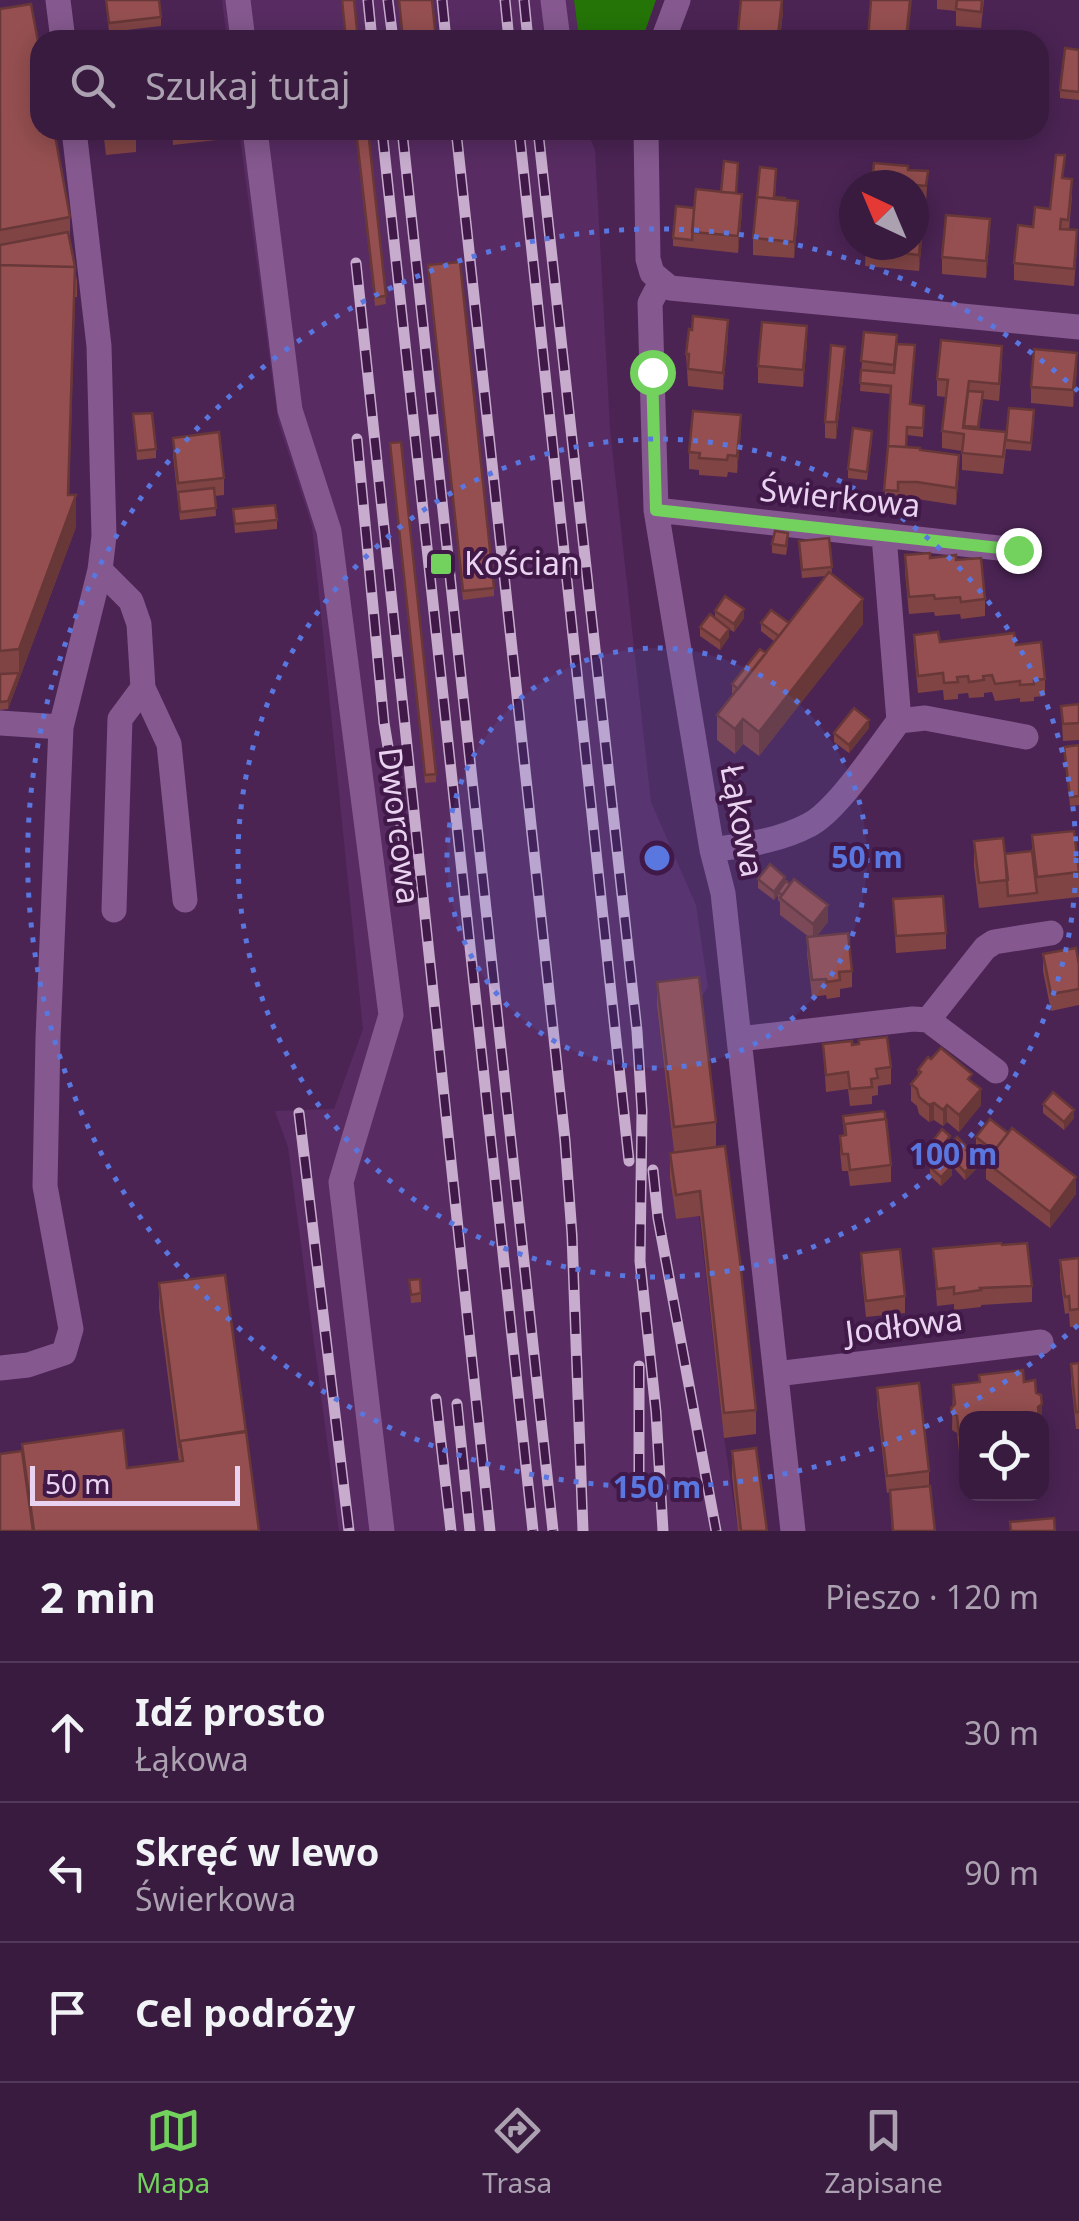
<!DOCTYPE html>
<html lang="pl">
<head>
<meta charset="utf-8">
<style>
	:root { --surface:#381b3f; --page:#3f2446; --text:#f1f3f6; --muted:#aba1b0; --line:#523959; --accent:#73d25d }
	body { margin:0; font-family:"Noto Sans",sans-serif; background:var(--page); color:var(--text) }
	.controls { position:absolute; right:30px; bottom:30px; display:grid; overflow:hidden; border-radius:20px; box-shadow:0 5px 25px #0003 }
	.controls button { width:90px; height:90px; display:grid; place-items:center; padding:0; border:0; border-bottom:2px solid var(--line); background:var(--surface); color:var(--text); font:50px sans-serif }
	.compass { position:absolute; left:839px; top:170px; width:90px; height:90px; border-radius:50%; background:var(--surface); box-shadow:0 5px 25px #0003; rotate:316deg }
	.scale { position:absolute; left:30px; bottom:25px; width:210px; box-sizing:border-box; padding-left:10px; border:5px solid #ead3f0; border-top:0; font-size:28px; line-height:35px; white-space:nowrap; color:#ead3f0; -webkit-text-stroke:8px #401949; paint-order:stroke }
	.stop { position:absolute; width:30px; height:30px; margin:-22px; border:8px solid #73d25d; border-radius:50%; background:#fff }
	.stop.end { background:#73d25d; border-color:#fff; box-shadow:0 2px 10px #0008 }
	.list { margin:0; padding:0; list-style:none }
	h2 { display:flex; justify-content:space-between; align-items:center; height:130px; margin:0; padding:0 40px; font-size:42px }
	h2 small { font-size:32px; font-weight:400; color:var(--muted) }
	.list li { display:grid; grid-template-columns:65px 1fr auto; gap:30px; align-items:center; box-sizing:border-box; height:140px; padding:0 40px; border-top:2px solid var(--line) }
	.list b { display:block; font-size:38px; white-space:nowrap }
	.list p { margin:0; font-size:32px; white-space:nowrap; color:var(--muted) }
	.list em { font-size:32px; font-style:normal; color:var(--muted) }
	.icon { flex:none; width:55px; height:55px; fill:none; stroke:currentColor; stroke-width:2; stroke-linecap:round; stroke-linejoin:round }
	.map { position:relative; flex:none; width:1079px; height:1531px; overflow:hidden }
	.search { position:absolute; background:var(--surface); box-shadow:0 5px 25px #0003; left:30px; right:30px; top:30px; height:110px; display:flex; align-items:center; gap:25px; box-sizing:border-box; padding:0 35px; border-radius:30px; color:var(--muted); font-size:38px }
	.sheet { height:550px; background:var(--surface) }
	nav { display:flex; justify-content:space-around; align-items:center; box-sizing:border-box; height:140px; border-top:2px solid var(--line); background:var(--surface); font-size:28px; color:var(--muted) }
	nav a { display:grid; justify-items:center; gap:5px }
	nav .on { color:var(--accent) }
	.map>svg:first-child { display:block }
	.built { fill:#582c62 }
	.green { fill:#247408 }
	.lines { fill:none; stroke-linecap:round; stroke-linejoin:round }
	.minor { stroke:#85598f; stroke-width:25 }
	.rail-casing { stroke:#c7acce; stroke-width:11 }
	.rail { stroke:#401949; stroke-width:8; stroke-dasharray:22; stroke-linecap:butt }
	.wall { fill:#804445 }
	.shaded-wall { fill:#683738 }
	.building { fill:#954f50; stroke:#683738; stroke-width:2.5 }
	.route { stroke:#73d25d; stroke-width:12 }
	.ring { fill:none; stroke:#5a76df; stroke-width:5; stroke-dasharray:5 10 }
	.poi-dot { fill:#73d25d; stroke:#401949; stroke-width:4 }
	.labels { text-anchor:middle; stroke-width:8; stroke-linejoin:round; paint-order:stroke }
	.street-label { font-size:32px; fill:#ead3f0; stroke:#401949 }
	.poi-label { font-size:32px; fill:#ead3f0; stroke:#401949; text-anchor:start }
	.centre { fill:#5a76df; stroke:#401949; stroke-width:5 }
	.ring-label { font-size:30px; text-anchor:middle; font-weight:bold; fill:#5a76df; stroke:#401949; stroke-width:8; stroke-linejoin:round; paint-order:stroke }
</style>
</head>
<body>
<div class="map">
<svg width="1079" height="1531" viewBox="0 0 1079 1531">
	<rect width="100%" height="100%" fill="#4b2454"/>
	<!-- built -->
	<path class="built" d="M222 0H574L578 31 585 40H227Z
		M239 130H587L595 150 610 429 651 802 696 905 708 987 699 1001 657 1007 674 1152 670 1178 676 1219 699 1216 724 1437 738 1531H339L288 1147 275 1111 334 1109 363 1029 312 526 278 421Z"/>
	<!-- green -->
	<path class="green" d="M574 0H656L642 40H585L578 31Z"/>
	<g class="lines">
		<!-- minor -->
		<path class="minor" d="M58 0 63 40
			M238 0 243 40
			M553 0 558 40
			M663 40 678 0
			M255 130 290 410 329 531 391 1015 341 1182 382 1531
			M646 130 648 259 652 273 670 288 1079 327
			M661 282 650 303 656 510 712 850 723 893 793 1531
			M656 510 1017 550
			M884 536 899 721
			M100 570 131 601 139 624 143 688 169 744 185 900
			M0 723 61 727
			M712 850C745 845 779 841 809 825 837 811 878 748 899 721L925 718 1026 737
			M114 910 120 719 143 688
			M928 1020 985 948 994 942 1051 933
			M739 1039 913 1019 928 1020 996 1071
			M0 1368 28 1365 64 1353 71 1329 45 1186 48 1038 61 727 100 570 104 536 99 346 74 130
			M776 1374 1041 1342"/>
		<!-- rail casing -->
		<g class="rail-casing">
			<path id="rail" d="M368 0 372 40
				M388 0 393 40
				M442 0 446 40
				M505 0 509 40
				M524 0 528 40
				M382 130 533 1531
				M402 130 553 1531
				M456 130 565 1140 572 1235 583 1531
				M519 130 629 1161
				M538 130 637 1031 642 1111 640 1261 656 1412 663 1531
				M356 263 490 1531
				M357 439 384 723 404 843
				M299 1113 349 1531
				M653 1170 658 1218 716 1531
				M436 1399 451 1531
				M457 1404 470 1531
				M639 1476V1366"/>
		</g>
		<!-- rail -->
		<use href="#rail" class="rail"/>
	</g>
	<!-- wall -->
	<path class="wall" d="M106 0 161 17V26L109 32Z
		M937 0H984L981 28 956 26V11L937 9Z
		M0 9 70 217V241L77 281V297H75L69 495 76 527 8 709 0 710Z
		M783 11 780 40H738V32Z
		M1079 50V100L1060 98V90Z
		M103 130H136V152L106 155Z
		M172 130H217V140L173 145Z
		M355 130H368L386 304 375 306Z
		M791 130H832L831 134Z
		M874 163 908 170 928 171 926 203 914 201V185H872Z
		M776 177 775 197 798 218 794 258 753 255V238Z
		M1064 178 1072 196 1069 230 1077 247 1074 286 1014 280V263L1033 227 1050 209Z
		M737 193 742 211 738 253 673 246V238Z
		M923 229 919 271 865 266 866 245Z
		M990 236 986 278 942 274V257Z
		M428 265 494 588V596L463 600Z
		M864 332 897 344 915 353 910 405 924 406 923 437 907 435 906 447 920 450 959 472 956 505 917 499H898V508L884 507 891 394 860 391Z
		M728 336 723 390 688 386 686 354Z
		M807 343 803 387 758 383V366Z
		M845 363 836 439 825 438V422Z
		M1002 363 999 401 983 399 979 430 1006 432 1034 419 1031 451 1006 449 1003 474 962 470V451L942 448V431L946 397 937 396V379Z
		M1077 370 1073 407 1031 403V387Z
		M133 414 156 449V458L137 460Z
		M741 431 737 473 728 472 727 477 699 475V470L689 469V452Z
		M173 438 224 478V495L215 496 216 516 180 520 173 455Z
		M872 440 867 480 848 478V469Z
		M390 443 436 774V782L425 783Z
		M233 509 277 520V529L235 533Z
		M829 538 832 574 863 624 759 756 743 744 735 754 717 740V715L734 694 732 693V684L766 653 775 642 761 631V623H789L826 576 802 578 799 549Z
		M788 542 786 555 772 553V544Z
		M905 555 956 560 985 599V616L961 619 960 614 935 616 934 612 909 614 905 572Z
		M715 611 744 618 734 632 729 629V637L720 650 700 636V627L715 618Z
		M914 635 940 642 1016 645 1045 679V696L1034 697V701L1020 702V698L995 701 992 692 984 693V697L969 698 968 693 958 694V699L944 700 943 690 918 693 914 652Z
		M1079 704V740L1063 741 1061 706Z
		M869 728 849 753 834 742V733Z
		M1079 745V805L1070 806 1064 747Z
		M1032 835 1079 872V897L979 908 974 866V841L1005 854 1032 851Z
		M758 879 785 882 828 922 817 936 852 971V987L840 989V997L827 999 826 995 812 997 807 954V937H809L780 915V902L778 900V895L774 900 758 888Z
		M893 899 946 933V949L896 953Z
		M1043 954 1079 965V1005L1051 1011 1043 971Z
		M657 982 716 1122V1147L674 1152 657 1006Z
		M823 1044 852 1045 891 1067V1084L878 1086V1095L872 1096V1104L850 1106 848 1089 826 1092Z
		M918 1070 972 1082 981 1105 959 1132 947 1122 943 1126 934 1120 929 1122 919 1114 917 1106 911 1101V1084L918 1076Z
		M1043 1104 1074 1118 1064 1130 1043 1113Z
		M843 1116 891 1165V1182L850 1186 848 1171H842L840 1152V1136L844 1135Z
		M976 1137 1076 1194 1050 1228 986 1179V1162L990 1156 976 1145Z
		M950 1143 968 1153 976 1169 965 1180 952 1166V1175L941 1186 930 1176V1167L936 1160 929 1155V1146Z
		M725 1146 756 1410V1434L724 1438 700 1216 676 1219 670 1178V1153Z
		M1002 1245 1032 1286V1302L981 1305V1307L954 1310V1304L937 1306 933 1249Z
		M861 1253 905 1296V1313L866 1317 861 1270Z
		M1079 1258V1326L1070 1327 1069 1313 1065 1314 1060 1276V1260Z
		M409 1280 421 1293V1302L411 1303Z
		M159 1283 259 1531 22 1451V1444L127 1468 179 1462 159 1308Z
		M1079 1363V1429H1076L1071 1381V1364Z
		M1024 1382 1036 1393 1042 1420 966 1418V1451L959 1452 957 1433 952 1430 953 1385Z
		M877 1388 929 1471V1486L935 1531H892L890 1492 887 1493 877 1405Z
		M732 1451 767 1531H738L732 1476Z"/>
	<!-- shaded-wall -->
	<path class="shaded-wall" d="M782 0 783 11 780 40H778Z
		M910 0H912L908 40H906Z
		M742 194V211L738 253V236Z
		M798 201V218L794 258V242Z
		M923 212V229L919 271V255Z
		M990 219V236L986 278V261Z
		M75 267 68 518 76 495V527L8 709V701L19 673V649Z
		M728 320V336L723 390V373Z
		M807 326V343L803 387V370Z
		M845 347V363L836 439V422Z
		M1077 353V370L1073 407V390Z
		M741 415V431L737 473V456Z
		M959 455V472L956 505V488Z
		M863 599V624L759 756V732Z
		M744 609V618L734 632V624Z
		M729 629V637L720 650V641Z
		M743 719V744L735 754V729Z
		M869 720V728L849 753V745Z
		M785 877V885L778 892V895L774 900V892Z
		M828 905V922L813 941V924Z
		M981 1089V1105L959 1132V1115Z
		M934 1103V1120L929 1122V1105Z
		M947 1105V1122L943 1126V1110Z
		M1074 1110V1118L1064 1130V1122Z
		M950 1136V1144L937 1161V1153Z
		M976 1161V1169L965 1180V1172Z
		M952 1166V1175L941 1186V1177Z
		M1076 1177V1194L1050 1228V1212Z
		M1042 1404V1421V1418H1038V1407Z"/>
	<!-- building -->
	<path class="building" d="M106 0H159L161 17 109 23Z
		M342 0H354L358 40H346Z
		M399 0H432L436 40H403Z
		M741 0H782L778 35 738 32Z
		M871 0H910L906 40H868Z
		M957 0H982L981 12 956 9Z
		M31 4 40 52V130H54L70 217 0 230V9Z
		M998 31 1019 33 1018 40H997Z
		M1065 48 1079 50V92L1060 90Z
		M105 130H136V135L106 138Z
		M356 130H368L386 296 375 297Z
		M1056 155H1065L1062 178 1072 179 1068 220 1061 219 1060 229 1077 230 1074 269 1014 263 1018 225 1033 227 1035 207 1050 209Z
		M724 161 738 163 736 193 721 192Z
		M874 163 908 166V170L928 171 926 186 872 181Z
		M760 167 776 169 774 197 785 198V200L757 197Z
		M696 189 742 194 738 236 692 232Z
		M757 197 798 201 794 242 753 238Z
		M676 206 694 208 692 240 673 238Z
		M914 212H923L919 255 865 249 866 245H914Z
		M946 215 990 219 986 261 942 257Z
		M68 232 75 267 0 265V245Z
		M460 262 494 588 463 591 428 265Z
		M0 265 75 267 68 495H76L19 649 0 651Z
		M693 316 728 320 723 373 688 369 689 354H686L689 329 692 330Z
		M762 322 807 326 803 370 758 366Z
		M864 332 897 335 894 365 861 361Z
		M941 340 1002 346 999 384 969 381 963 428 1006 432 1003 457 962 453 964 434 942 431 948 380 937 379Z
		M897 344 915 345 910 404 924 406 923 428 907 427 906 447 888 446 891 386 860 383 861 370 894 373Z
		M831 345 845 347 836 422H825Z
		M1034 349 1077 353 1073 390 1031 387Z
		M968 391 983 392 978 427 964 426Z
		M1009 408 1034 410 1031 443 1006 440Z
		M693 411 741 415 737 456 728 455 727 460 699 458 700 453 689 452Z
		M152 413 156 449 137 451 133 414Z
		M853 428 872 431 867 472 848 469Z
		M219 432 224 478 178 483 173 438Z
		M401 442 436 774 425 775 390 443Z
		M888 446 920 448V450L959 455 956 488 917 482H898V491L884 490Z
		M214 488 216 508 180 512 178 492Z
		M275 505 277 520 235 524 233 509Z
		M775 531 788 533 786 546 772 544Z
		M829 538 832 567 802 570 799 541Z
		M930 553V558L956 555V560L981 558 985 599 961 602 960 597 935 599 934 595 909 597 905 555Z
		M829 572 863 599 759 732 743 719 735 729 717 715Z
		M725 596 744 609 734 624 715 611Z
		M771 610 789 623 779 636 761 623Z
		M710 614 729 629 720 641 700 627Z
		M938 632 940 642 1014 633 1016 645 1041 642 1045 679 1034 680V684L1020 685V681L995 684 992 675 983 676 984 680 969 682 968 676 957 677 958 682 944 683 943 673 918 676 914 635Z
		M760 649 766 653 738 689 732 684Z
		M19 673 8 701 0 702V674Z
		M1079 704V723L1063 724 1061 706Z
		M854 708 869 720 849 745 834 733Z
		M1079 745V796L1070 797 1064 747Z
		M1074 831 1079 872 1037 877 1032 835Z
		M1003 838 1008 880 979 883 974 841Z
		M1032 851 1037 893 1008 896 1005 854Z
		M770 864 785 877 774 892 758 879Z
		M794 879 828 905 813 924 780 898Z
		M786 881 790 884 782 895 778 892Z
		M943 896 946 933 896 936 893 899Z
		M848 933 852 971 839 972 840 980 827 982 826 979 812 980 807 937Z
		M1076 948 1079 965V989L1051 994 1043 954Z
		M699 977 716 1122 674 1127 657 982Z
		M887 1037 891 1067 876 1069 878 1078 871 1079 872 1087 850 1089 848 1072 826 1075 823 1044 852 1041V1045L859 1044V1040Z
		M941 1048 972 1074 968 1079 981 1089 959 1115 947 1105 943 1110 934 1103 929 1105 919 1097 917 1089 911 1084 921 1072 918 1070 928 1057 931 1059Z
		M1053 1092 1074 1110 1064 1122 1043 1104Z
		M883 1111 885 1113V1119L845 1124V1132L843 1116Z
		M886 1119 891 1165 850 1170 848 1154H842L840 1136 846 1135 845 1124Z
		M990 1119 1008 1133 994 1151 976 1137Z
		M1012 1128 1076 1177 1050 1212 986 1162Z
		M942 1129 950 1136 937 1153 929 1146Z
		M957 1137 968 1148 966 1150 976 1161 965 1172 944 1150Z
		M725 1146 740 1261 756 1410 724 1413 700 1191 676 1195 670 1153Z
		M940 1156 952 1166 941 1177 930 1167Z
		M1001 1243 1002 1245 1027 1243 1032 1286 980 1288 981 1290 954 1294V1287L937 1289 933 1249Z
		M900 1249 905 1296 866 1301 861 1253Z
		M1079 1258V1309L1070 1310 1069 1296 1065 1297 1060 1260Z
		M225 1275 246 1432 180 1441V1448L159 1283Z
		M420 1279 421 1293 411 1295 409 1280Z
		M1079 1363V1412H1076L1071 1364Z
		M1023 1370 1024 1382 1035 1380 1036 1393 1041 1395 1042 1404 1038 1407 1039 1418H966V1434L959 1435 957 1416 952 1413 951 1408 955 1404 953 1385 980 1382 979 1375Z
		M919 1383 929 1471 887 1476 877 1388Z
		M123 1430 127 1468 183 1461 180 1441 246 1431 259 1531H34L22 1444Z
		M756 1448 767 1531H741L732 1451Z
		M22 1451 33 1531H0V1454Z
		M930 1486 935 1531H893L890 1490Z
		M1054 1518 1055 1531H1011L1010 1522Z"/>
	<g class="lines">
		<!-- route -->
		<path class="route" d="M652 372 656 510 1018 550"/>
	</g>
	<!-- distance rings -->
	<circle cx="657" cy="858" r="210" fill="#5a76df" fill-opacity=".12"/>
	<g class="ring">
		<circle cx="657" cy="858" r="210"/>
		<circle cx="657" cy="858" r="419"/>
		<path d="M1078 1325A629 629 0 1 1 1078 391"/>
	</g>
	<!-- markers -->
	<rect class="poi-dot" x="429" y="552" width="24" height="24" rx="5"/>
	<g class="labels">
		<!-- street labels -->
		<g class="street-label">
			<text transform="translate(840 498) rotate(6)" y="11">Świerkowa</text>
			<text transform="translate(742 821) rotate(79)" y="11">Łąkowa</text>
			<text transform="translate(399 826) rotate(83)" y="11">Dworcowa</text>
			<text transform="translate(904 1326) rotate(-7)" y="11">Jodłowa</text>
		</g>
		<!-- poi labels -->
		<g class="poi-label">
			<text x="464" y="575">Kościan</text>
		</g>
	</g>
	<circle cx="657" cy="858" r="15" class="centre"/>
	<g class="ring-label">
		<text x="867" y="868">50 m</text>
		<text x="953" y="1165">100 m</text>
		<text x="657" y="1498">150 m</text>
	</g>
</svg>
<div class="controls">
<button><svg class="icon" aria-label="locate" viewBox="0 0 24 24"><circle cx="12" cy="12" r="6"/><path d="M12 2v4M12 18v4M2 12h4M18 12h4"/></svg></button>
</div>
<svg class="compass" viewBox="-18 -18 36 36"><path d="M0-13l5 13h-10z" fill="#e53935"/><path d="M0 13l5-13h-10z" fill="#aba1b0"/></svg>
<div class="scale">50 m</div>
<div class="stop" style="left:652px;top:372px"></div>
<div class="stop end" style="left:1018px;top:550px"></div>
<div class="search"><svg class="icon" aria-label="search" viewBox="0 0 24 24"><circle cx="10" cy="10" r="6"/><path d="M15 15l6 6"/></svg>Szukaj tutaj</div>
</div>
<section class="sheet">
<h2>2 min<small>Pieszo · 120 m</small></h2>
<ul class="list">
<li><svg class="icon" aria-label="ahead" viewBox="0 0 24 24"><path d="M12 20V5M6 11l6-6 6 6"/></svg><div><b>Idź prosto</b><p>Łąkowa</p></div><em>30 m</em></li>
<li><svg class="icon" aria-label="left" viewBox="0 0 24 24"><path d="M17 20v-9H6M10 6l-5 5 5 5"/></svg><div><b>Skręć w lewo</b><p>Świerkowa</p></div><em>90 m</em></li>
<li><svg class="icon" aria-label="arrive" viewBox="0 0 24 24"><path d="M6 21V4h12l-3 4 3 4H6"/></svg><div><b>Cel podróży</b></div></li>
</ul>
</section>
<nav>
<a class="on"><svg class="icon" aria-label="map" viewBox="0 0 24 24"><path d="M3 6l6-2 6 2 6-2v14l-6 2-6-2-6 2zM9 4v14M15 6v14"/></svg>Mapa</a>
<a><svg class="icon" aria-label="directions" viewBox="0 0 24 24"><path d="M12 3l9 9-9 9-9-9zM9 14v-3h6M13 9l2 2-2 2"/></svg>Trasa</a>
<a><svg class="icon" aria-label="saved" viewBox="0 0 24 24"><path d="M7 4h10v16l-5-4-5 4z"/></svg>Zapisane</a>
</nav>
</body>
</html>
